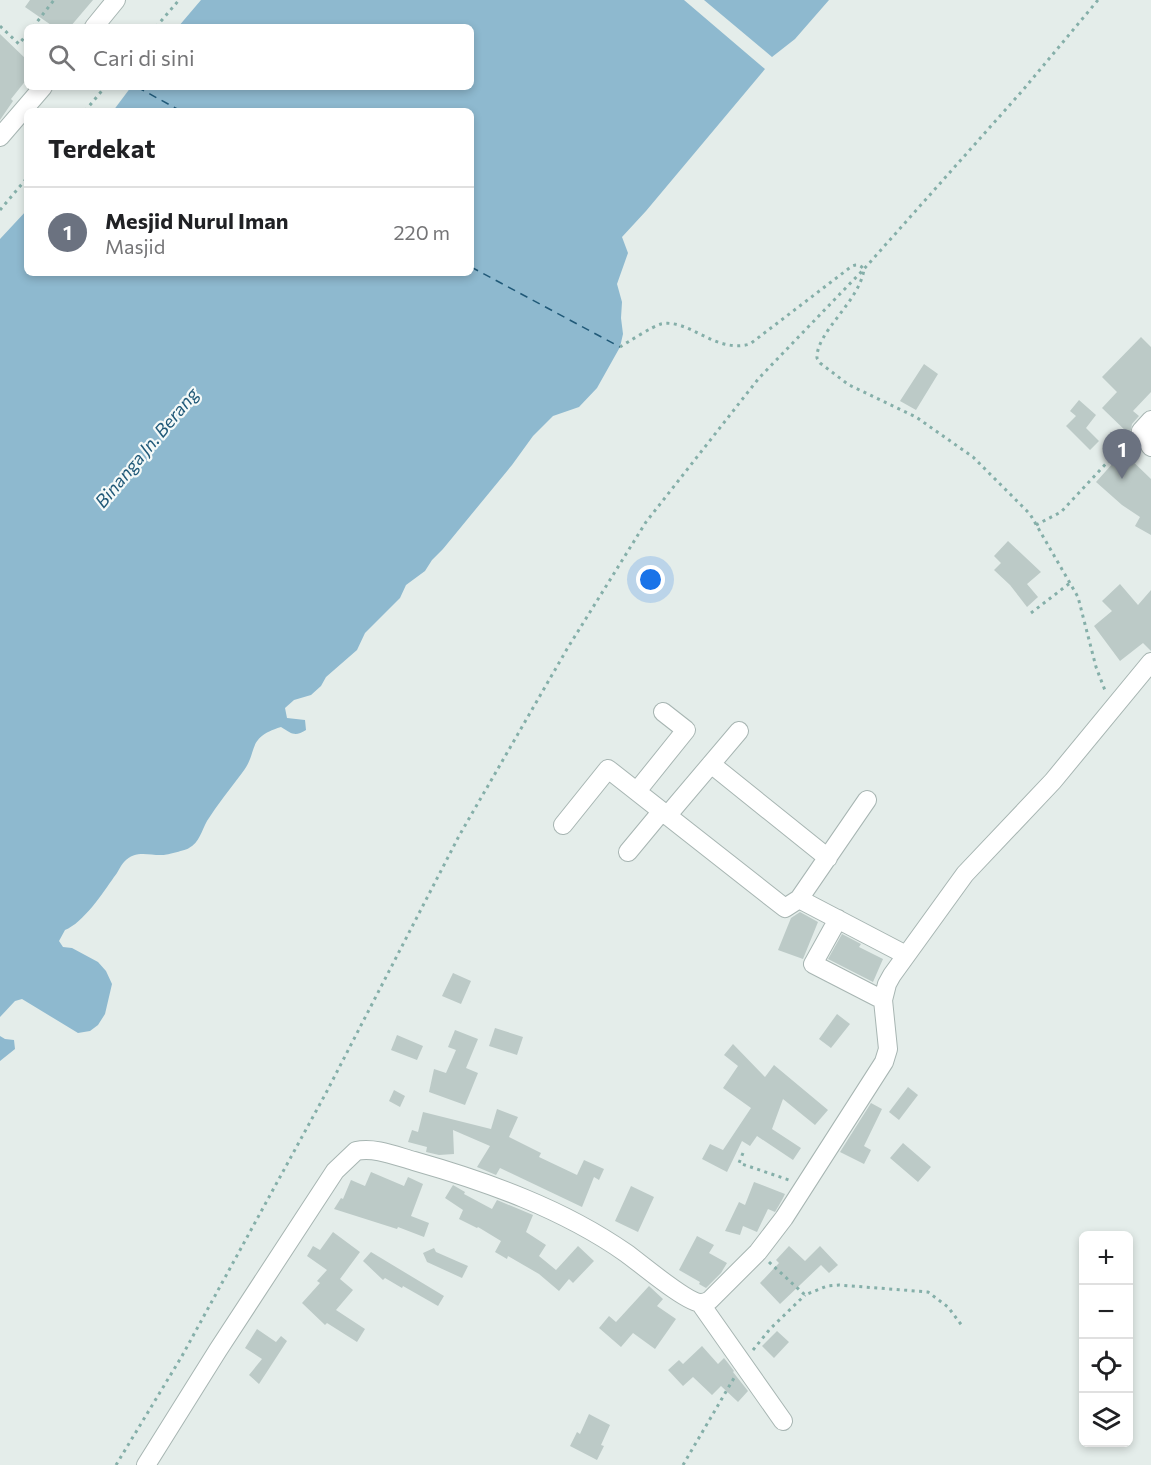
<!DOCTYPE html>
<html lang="id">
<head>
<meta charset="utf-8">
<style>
	:root { --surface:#fff; --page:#f6f6f6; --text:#202124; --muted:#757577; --line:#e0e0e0; --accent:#7c5940 }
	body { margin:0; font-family:Commissioner,sans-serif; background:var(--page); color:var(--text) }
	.controls { position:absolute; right:18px; bottom:18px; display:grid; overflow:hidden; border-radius:9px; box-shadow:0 3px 9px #0003 }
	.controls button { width:54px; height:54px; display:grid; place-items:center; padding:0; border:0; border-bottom:2px solid var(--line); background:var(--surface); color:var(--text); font:30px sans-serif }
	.you { position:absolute; left:651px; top:580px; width:21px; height:21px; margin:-15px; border:4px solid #fff; border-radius:50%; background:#1a73e8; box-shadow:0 0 0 9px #1a73e833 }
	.badge { display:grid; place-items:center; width:39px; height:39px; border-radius:50%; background:var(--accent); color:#fff; font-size:20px; font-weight:700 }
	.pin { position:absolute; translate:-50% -50px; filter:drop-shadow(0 2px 3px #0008) }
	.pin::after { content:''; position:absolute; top:32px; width:21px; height:18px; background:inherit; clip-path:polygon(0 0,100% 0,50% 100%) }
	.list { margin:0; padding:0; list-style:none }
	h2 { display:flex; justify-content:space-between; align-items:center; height:78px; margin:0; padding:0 24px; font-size:26px }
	h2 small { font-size:20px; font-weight:400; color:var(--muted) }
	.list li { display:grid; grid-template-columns:39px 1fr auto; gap:18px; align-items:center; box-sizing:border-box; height:90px; padding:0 24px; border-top:2px solid var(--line) }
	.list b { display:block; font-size:22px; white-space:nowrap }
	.list p { margin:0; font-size:20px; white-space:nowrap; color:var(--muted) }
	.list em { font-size:20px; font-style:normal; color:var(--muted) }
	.icon { flex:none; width:33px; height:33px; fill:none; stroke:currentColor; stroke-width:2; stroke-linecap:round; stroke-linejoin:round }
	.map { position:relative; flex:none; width:1151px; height:1465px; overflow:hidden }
	.search { position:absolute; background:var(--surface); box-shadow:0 3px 9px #0003; left:24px; top:24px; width:450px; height:66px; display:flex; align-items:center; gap:15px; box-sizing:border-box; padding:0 21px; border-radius:9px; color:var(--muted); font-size:22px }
	.panel { position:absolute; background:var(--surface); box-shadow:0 3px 9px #0003; left:24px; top:108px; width:450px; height:168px; border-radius:9px }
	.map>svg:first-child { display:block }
	.water { fill:#8eb9cf }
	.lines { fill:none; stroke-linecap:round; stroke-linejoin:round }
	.ferry { stroke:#205978; stroke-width:1.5; stroke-dasharray:8 6; stroke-linecap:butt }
	.building { fill:#bccac7 }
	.minor-casing { stroke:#a7b5b2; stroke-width:20 }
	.path { stroke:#85afa9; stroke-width:3; stroke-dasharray:3 4.5; stroke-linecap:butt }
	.minor { stroke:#fff; stroke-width:18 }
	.labels { text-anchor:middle; stroke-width:4.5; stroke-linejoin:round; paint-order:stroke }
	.water-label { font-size:18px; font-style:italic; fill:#205978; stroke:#f4f9f8 }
</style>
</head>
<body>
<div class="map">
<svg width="1151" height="1465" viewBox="0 0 1151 1465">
	<rect width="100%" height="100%" fill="#e4edea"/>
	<!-- water -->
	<path class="water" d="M201 0H684L765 69 646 211 622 237 628 253 617 284 622 302 621 318 623 334 620 347 597 388 579 407 553 416 533 436 512 465 443 549 432 560 425 571 406 585 400 598 365 633 357 650 326 677 321 686 311 695 294 700 285 708 287 718 305 720 306 730C295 737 292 734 281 727 245 738 259 752 242 773 230 789 217 805 207 821 202 830 199 843 189 848 186 850 167 855 163 855 150 856 136 849 124 862 120 866 118 873 114 877 103 893 83 923 65 930L59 941 63 947 72 948 98 962 106 971 112 984 105 1014 98 1025 90 1031 78 1033 22 999 15 1001 0 1017V239L27 210V273H471V111H113L131 87H471V27H178Z
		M704 0H829L795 39 772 57Z
		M0 1036 5 1039 14 1040 15 1049 0 1061Z"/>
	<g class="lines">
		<!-- ferry -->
		<path class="ferry" d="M137 87 181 111
			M471 267 620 347"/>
	</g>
	<!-- building -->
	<path class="building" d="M30 0H93L70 27H54L25 7Z
		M0 34 27 60V79L11 99 13 101 0 120Z
		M1141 337 1151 347V392L1133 411 1139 416 1132 424 1130 435 1102 408 1117 392 1102 377Z
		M924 364 938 374 916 410 900 401Z
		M1079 400 1096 415 1086 428 1099 441 1090 450 1066 426 1076 416 1070 411Z
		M1123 452 1151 479V535L1135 526 1140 517 1122 505 1096 482Z
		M1008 541 1041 572 1027 584 1038 597 1027 607 1010 585 994 570 1001 563 994 556Z
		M1120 584 1138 605 1151 590V651L1143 643 1120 661 1094 626 1112 611 1102 601Z
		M800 912 818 922 803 959 778 950 791 918Z
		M842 934 861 944 859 947 883 959 873 982 828 959Z
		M453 973 471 981 461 1004 442 996Z
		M837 1014 850 1024 831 1048 819 1039Z
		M495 1028 523 1037 517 1055 489 1046Z
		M455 1030 478 1039 466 1068 478 1073 465 1105 429 1092 434 1069 446 1073 456 1050 448 1047Z
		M397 1035 423 1046 417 1060 391 1050Z
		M733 1044 765 1077 774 1065 828 1110 815 1125 783 1099 772 1129 801 1148 793 1160 757 1136 750 1146 742 1141 727 1172 702 1159 710 1144 723 1150 751 1108 723 1088 738 1066 724 1055Z
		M908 1087 918 1095 899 1120 889 1112Z
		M394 1090 405 1096 400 1107 389 1101Z
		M871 1103 882 1109 864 1146 871 1150 864 1164 840 1152Z
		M497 1109 518 1117 509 1137 541 1153 539 1157 577 1175 584 1160 604 1169 599 1180 594 1177 582 1207 500 1168 496 1175 477 1167 490 1146 453 1130 454 1154 439 1155 426 1152 427 1147 408 1142 412 1130 418 1132 423 1112 491 1129Z
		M903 1143 931 1167 918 1182 890 1158Z
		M371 1172 404 1186 408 1177 423 1184 411 1216 429 1223 424 1237 398 1227 397 1229 334 1209 341 1198 343 1199 351 1180 365 1186Z
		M754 1182 785 1194 782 1200 775 1212 768 1209 757 1232 743 1226 740 1235 725 1231 739 1202 745 1205Z
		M453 1185 465 1192 464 1194 492 1209 497 1200 533 1215 526 1232 546 1245 539 1256 556 1270 578 1246 594 1261 573 1283 569 1279 559 1291 539 1274 508 1256 507 1259 495 1252 501 1241 478 1227 477 1228 459 1219 463 1210 445 1198Z
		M631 1186 654 1197 638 1232 615 1221Z
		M333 1232 360 1252 340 1279 353 1290 336 1310 365 1329 357 1342 327 1323 325 1325 302 1303 320 1283 317 1281 327 1270 307 1256 313 1246 320 1250Z
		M697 1236 714 1245 709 1253 727 1263 721 1273 706 1288 699 1284 700 1282 679 1270Z
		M789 1246 805 1261 820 1246 838 1265 829 1273 821 1265 780 1304 760 1283 779 1263 776 1260Z
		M434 1248 436 1252 468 1266 462 1278 427 1262 423 1253Z
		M371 1252 444 1296 438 1306 403 1286 402 1288 385 1278 383 1280 363 1261Z
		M649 1286 663 1299 657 1306 676 1319 655 1349 633 1333 621 1347 599 1328 609 1316 616 1322Z
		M257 1329 276 1342 281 1336 287 1341 259 1384 249 1375 262 1359 245 1348Z
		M777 1331 789 1342 774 1358 762 1346Z
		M702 1346 718 1364 724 1358 728 1363 734 1371 733 1372 748 1391 738 1402 721 1386 712 1395 693 1377 683 1386 668 1370 679 1360 683 1364Z
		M589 1414 610 1425 601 1445 604 1446 597 1460 570 1446 577 1432 580 1434Z"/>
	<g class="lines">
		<!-- minor casing -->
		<g class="minor-casing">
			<path id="minor" d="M94 27 116 0
				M0 137 43 87
				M1151 420 1141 431 1151 447
				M711 764 828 858
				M637 791 686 730 663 712
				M667 816 739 731
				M563 825 608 769 785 908 799 899 906 955
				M628 852 662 811
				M799 899 867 800
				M838 919 813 964 883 1000
				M700 1303 783 1421
				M146 1465 218 1350 335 1171 356 1151C375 1147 396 1156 414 1161 488 1182 563 1209 626 1253 640 1263 687 1303 701 1303 705 1303 707 1302 710 1300L758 1252 784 1218 884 1062 888 1049 883 1000 887 984 892 975 965 874 1053 781 1151 662"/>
		</g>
		<!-- path -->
		<path class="path" d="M0 26 19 44 27 34
			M33 27 54 0
			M156 27 179 0
			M85 111 105 87
			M0 210 27 178
			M620 347C628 342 653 326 661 324 689 318 715 354 750 344L852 266C857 264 860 265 864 269 860 301 816 332 817 358L820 363 849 385 916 417 973 457 1030 514 1078 597 1096 667 1106 693
			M1036 525 1061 512 1128 440
			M1031 613 1070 583
			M743 1153 739 1163 789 1180
			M769 1262 805 1295 827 1286 839 1285 928 1292 948 1307 963 1327
			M753 1350 770 1329 805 1295
			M116 1465 182 1356 326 1093 459 836 567 649 646 522 759 378 864 269 1023 90 1098 0
			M683 1465 734 1378"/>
		<!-- minor -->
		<use href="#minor" class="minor"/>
	</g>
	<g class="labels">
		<!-- water labels -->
		<g class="water-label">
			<text transform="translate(147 448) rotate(-50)" y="6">Binanga Jn. Berang</text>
		</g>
	</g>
</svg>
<div class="controls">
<button>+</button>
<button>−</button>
<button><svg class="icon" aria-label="locate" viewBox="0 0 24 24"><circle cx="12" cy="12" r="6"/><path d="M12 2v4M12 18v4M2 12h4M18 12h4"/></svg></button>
<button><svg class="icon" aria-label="layers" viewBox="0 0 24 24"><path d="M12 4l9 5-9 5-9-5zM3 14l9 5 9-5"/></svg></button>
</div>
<div class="you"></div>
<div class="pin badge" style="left:1122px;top:479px;background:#6b7280">1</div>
<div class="search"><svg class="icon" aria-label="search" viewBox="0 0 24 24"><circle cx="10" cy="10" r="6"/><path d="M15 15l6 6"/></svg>Cari di sini</div>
<section class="panel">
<h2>Terdekat<small></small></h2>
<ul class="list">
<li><span class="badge" style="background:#6b7280">1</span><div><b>Mesjid Nurul Iman</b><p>Masjid</p></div><em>220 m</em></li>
</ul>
</section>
</div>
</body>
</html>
